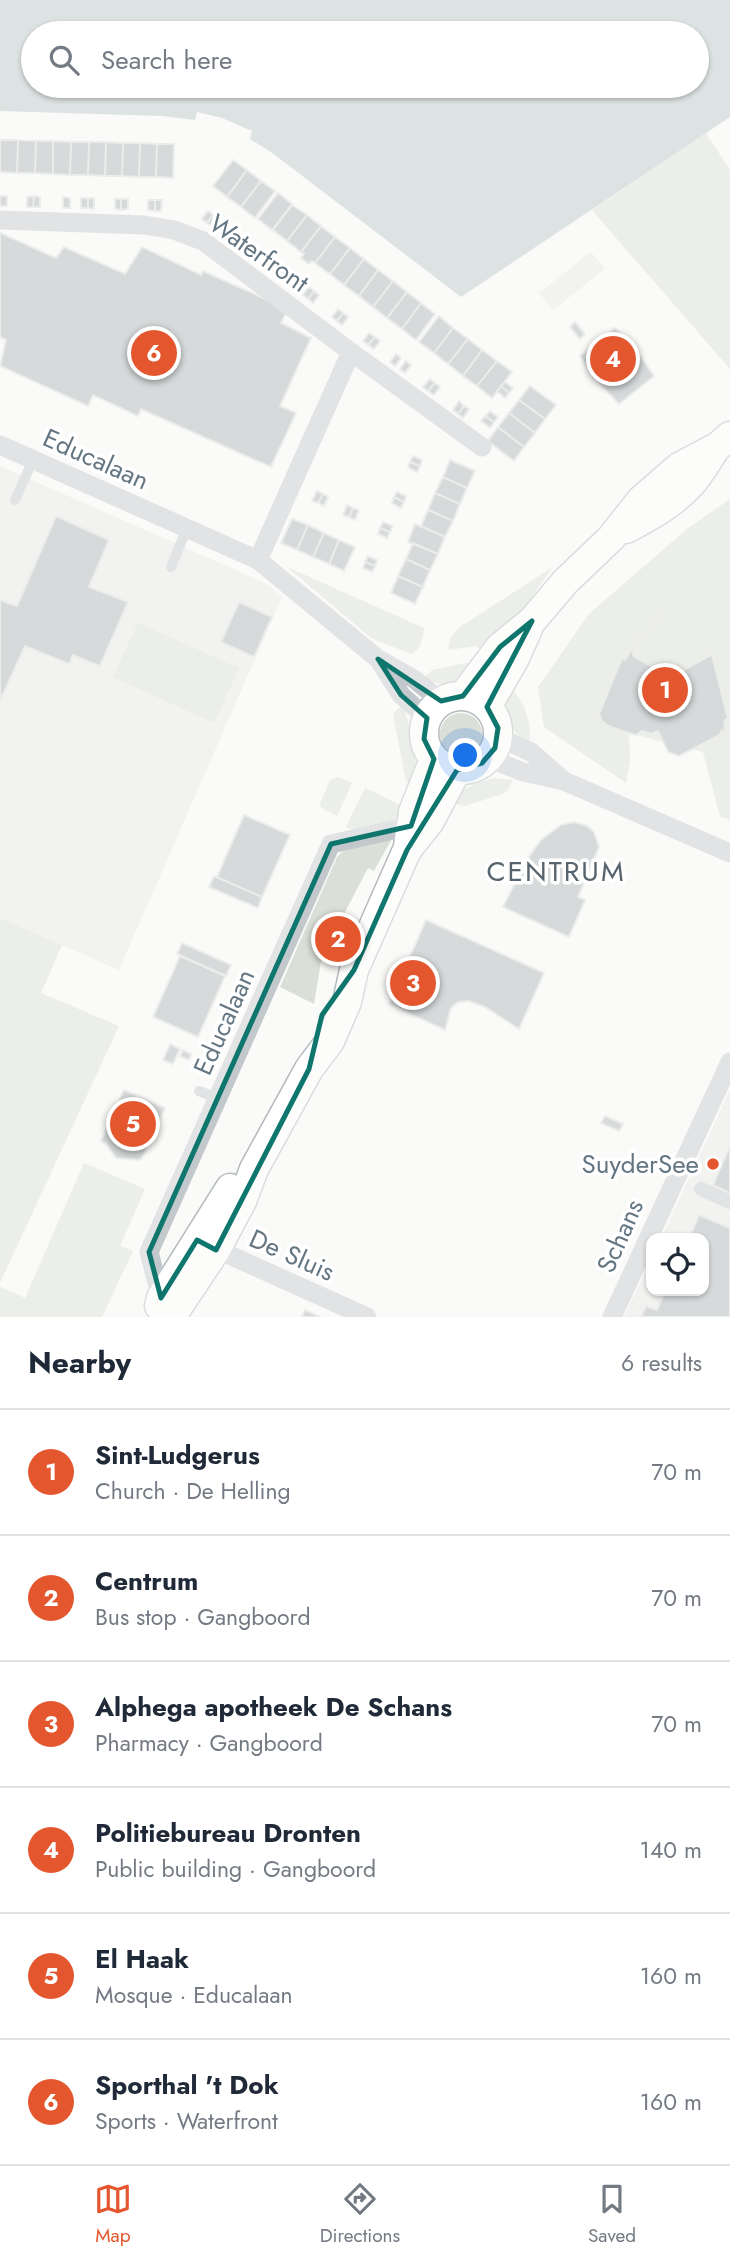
<!DOCTYPE html>
<html lang="en">
<head>
<meta charset="utf-8">
<style>
	:root { --surface:#fff; --page:#f2f2f3; --text:#1f2937; --muted:#747a83; --line:#e0e1e3; --accent:#e4572e }
	body { margin:0; font-family:Jost,sans-serif; background:var(--page); color:var(--text) }
	.controls { position:absolute; right:21px; bottom:21px; display:grid; overflow:hidden; border-radius:14px; box-shadow:0 2px 5px #0004 }
	.controls button { width:63px; height:63px; display:grid; place-items:center; padding:0; border:0; border-bottom:2px solid var(--line); background:var(--surface); color:var(--text); font:35px sans-serif }
	.you { position:absolute; left:466px; top:756px; width:24px; height:24px; margin:-18px; border:5px solid #fff; border-radius:50%; background:#1a73e8; box-shadow:0 0 0 10px #1a73e833 }
	.badge { display:grid; place-items:center; width:46px; height:46px; border-radius:50%; background:var(--accent); color:#fff; font-size:23px; font-weight:700 }
	.pin { position:absolute; translate:-50% -50%; border:4px solid #fff; box-shadow:0 2px 7px #0006 }
	.list { margin:0; padding:0; list-style:none }
	h2 { display:flex; justify-content:space-between; align-items:center; height:91px; margin:0; padding:0 28px; font-size:30px }
	h2 small { font-size:23px; font-weight:400; color:var(--muted) }
	.list li { display:grid; grid-template-columns:46px 1fr auto; gap:21px; align-items:center; box-sizing:border-box; height:126px; padding:0 28px; border-top:2px solid var(--line) }
	.list b { display:block; font-size:26px; white-space:nowrap }
	.list p { margin:0; font-size:23px; white-space:nowrap; color:var(--muted) }
	.list em { font-size:23px; font-style:normal; color:var(--muted) }
	.icon { flex:none; width:38px; height:38px; fill:none; stroke:currentColor; stroke-width:2; stroke-linecap:round; stroke-linejoin:round }
	.map { position:relative; flex:none; width:730px; height:1317px; overflow:hidden }
	.search { position:absolute; background:var(--surface); box-shadow:0 2px 5px #0004; left:21px; right:21px; top:21px; height:77px; display:flex; align-items:center; gap:18px; box-sizing:border-box; padding:0 24px; border-radius:38px; color:var(--muted); font-size:26px }
	.sheet { height:847px; background:var(--surface) }
	nav { display:flex; justify-content:space-around; align-items:center; box-sizing:border-box; height:98px; border-top:2px solid var(--line); background:var(--surface); font-size:19px; color:var(--muted) }
	nav a { display:grid; justify-items:center; gap:4px }
	nav .on { color:var(--accent) }
	.map>svg:first-child { display:block }
	.built { fill:#e8e9e9 }
	.green { fill:#dadfd7 }
	.water { fill:#bbc7cb; fill-rule:evenodd }
	.building { fill:#aab3b9; stroke:#dcdcda; stroke-width:2 }
	.lines { fill:none; stroke-linecap:round; stroke-linejoin:round }
	.secondary-casing { stroke:#b3babf; stroke-width:31 }
	.service { stroke:#c3c8cc; stroke-width:10 }
	.pedestrian { stroke:#c3c8cc; stroke-width:14 }
	.minor { stroke:#c3c8cc; stroke-width:19 }
	.secondary { stroke:#fff; stroke-width:28 }
	.marked { fill:none; stroke:#0f766e; stroke-width:5; stroke-linejoin:round }
	.poi-dot { fill:#e4572e; stroke:#fff; stroke-width:2.5 }
	.labels { text-anchor:middle; stroke-width:7; stroke-linejoin:round; paint-order:stroke }
	.street-label { font-size:26px; fill:#657683; stroke:#fff }
	.poi-label { font-size:26px; fill:#657683; stroke:#fff; text-anchor:end }
	.neighbourhood-label { font-size:28px; letter-spacing:2px; fill:#57646e; stroke:#fff }
</style>
</head>
<body>
<div class="map">
<svg width="730" height="1317" viewBox="0 0 730 1317">
	<rect width="100%" height="100%" fill="#fafaf8"/>
	<!-- built -->
	<path class="built" d="M591 252 605 269 553 310 539 293Z
		M0 466 236 570 269 585 282 597 119 970 0 918Z
		M730 1090V1317H624L651 1259V1291H704V1238H661Z"/>
	<!-- green -->
	<path class="green" d="M706 133 730 170V369L592 210Z
		M730 499V820L720 816 703 752 629 733 630 761 626 783 544 727 538 687 589 614 687 529Z
		M287 567 424 628C423 638 421 650 411 654L371 638Z
		M553 567 512 624 486 653 476 646 448 650 450 638 460 627Z
		M138 623 239 668 214 723 113 677Z
		M466 663 472 664C456 683 450 691 424 678L432 670Z
		M511 690C526 700 532 727 529 745 511 732 500 711 511 690Z
		M402 705C411 724 419 765 415 785L406 781 394 720 393 714Z
		M440 734a21 21 0 1 1 42 0a21 21 0 1 1-42 0Z
		M338 777 352 783 337 816 321 808 320 804 330 780Z
		M494 778 513 780 507 791 502 794 465 806 451 803C462 786 476 784 494 778Z
		M365 788 407 808 404 817 357 832 346 827Z
		M394 835 374 871 368 868 322 956 314 1004 280 987 337 857 343 851Z
		M0 918 62 945 41 993 119 1026 0 1283Z
		M84 1163 145 1189 120 1246 133 1251 102 1317H0V1287L25 1298Z"/>
	<!-- water -->
	<path class="water" d="M0 0H730V117L461 297 271 152 250 139 252 131 222 118 197 112 195 120 162 116 0 111ZM33 33H697V86H33Z"/>
	<!-- building -->
	<path class="building" d="M0 140H18L17 173 0 172Z
		M18 140 36 141 35 173H17Z
		M36 141H53V174L35 173Z
		M53 141 71 142 70 175 53 174Z
		M71 142H89L88 175H70Z
		M89 142H106L105 176 88 175Z
		M106 142 123 143 122 176H105Z
		M123 143H140L139 177 122 176Z
		M140 143 157 144 156 177H139Z
		M157 144H174L173 178 156 177Z
		M233 160 247 170 227 197 213 186Z
		M247 170 261 181 241 207 227 197Z
		M261 181 275 191 255 218 241 207Z
		M278 193 292 204 272 230 258 219Z
		M0 196H7V206H0Z
		M34 196 33 207H27V197Z
		M34 196 40 197V207H33Z
		M63 197 70 198V208H63Z
		M81 198H88V208H81Z
		M88 198H94V209L88 208Z
		M115 199H121V210L115 209Z
		M121 199H128V209L121 210Z
		M148 200H155V211L148 210Z
		M155 200H162L161 211H155Z
		M292 205 307 215 287 241 273 230Z
		M208 211 213 215 207 223 202 219Z
		M213 215 219 219 213 227 207 223Z
		M307 215 321 226 301 252 287 241Z
		M321 226 335 237 315 263 312 261 309 264 301 258 304 254 301 252Z
		M236 231 241 236 235 244 229 240Z
		M0 233 56 258 64 247 125 274 142 247 201 275 203 271 205 272 288 309 281 323 311 338 280 406 296 413 271 467 141 409 138 416 93 395 88 406 0 366 6 340 0 337Z
		M335 237 350 248 330 274 315 263Z
		M253 244 258 248 252 256 247 253Z
		M258 248 263 252 257 260 252 256Z
		M350 248 364 259 344 285 330 274Z
		M364 259 378 270 359 296 344 285Z
		M282 267 287 270 281 279 276 275Z
		M287 270 293 274 286 282 281 279Z
		M378 270 393 281 373 307 359 296Z
		M393 281 407 292 387 318 373 307Z
		M309 287 314 291 308 299 303 295Z
		M314 291 319 295 313 303 308 299Z
		M407 292 421 303 402 329 387 318Z
		M421 303 435 314 416 340 402 329Z
		M338 309 343 313 337 321 332 317Z
		M343 313 348 317 342 325 337 321Z
		M439 316 453 328 434 353 419 342Z
		M575 322 585 334 580 339 570 327Z
		M453 328 468 339 448 364 434 353Z
		M615 328 632 344 654 376 619 404 592 376 580 356Z
		M369 333 375 337 368 345 363 341Z
		M375 337 380 341 374 349 368 345Z
		M468 339 482 350 463 376 448 364Z
		M482 350 497 361 477 386 463 376Z
		M396 354 401 358 395 366 390 362Z
		M406 361 411 365 405 373 400 369Z
		M497 361 512 372 492 398 477 386Z
		M430 379 435 383 428 391 423 387Z
		M505 382 513 388 509 393 501 386Z
		M435 383 440 387 434 395 428 391Z
		M501 386 509 393 505 398 497 391Z
		M530 386 556 405 545 419 519 400Z
		M519 400 545 419 535 433 509 413Z
		M459 401 464 406 458 414 453 410Z
		M464 406 469 409 463 418 458 414Z
		M490 411 498 417 494 422 485 416Z
		M509 413 535 433 524 447 498 427Z
		M485 416 494 422 490 428 481 421Z
		M498 427 524 447 514 461 488 441Z
		M413 456 422 460 420 466 410 462Z
		M450 460 475 471 467 488 443 477Z
		M410 462 420 466 417 472 408 467Z
		M443 477 467 488 460 504 435 493Z
		M317 491 323 494 318 503 312 501Z
		M397 492 406 496 404 502 394 497Z
		M435 493 460 504 453 521 428 510Z
		M323 494 328 497 324 506 318 503Z
		M394 497 404 502 401 508 392 503Z
		M347 505 353 508 349 517 343 515Z
		M353 508 359 510 355 520 349 517Z
		M428 510 453 521 445 537 421 526Z
		M56 516 109 540 89 587 128 602 100 666 73 655 69 664 25 646 0 701V600L17 606Z
		M292 519 308 525 297 550 281 543Z
		M383 522 393 526 390 532 380 528Z
		M415 524 445 537 438 554 408 542Z
		M308 525 324 533 313 557 297 550Z
		M380 528 390 532 387 538 378 534Z
		M324 533 339 540 329 564 313 557Z
		M339 540 355 547 344 571 329 564Z
		M413 543 438 554 430 570 406 559Z
		M368 556 377 560 375 566 365 562Z
		M406 559 430 570 423 587 398 576Z
		M365 562 375 566 372 572 363 568Z
		M398 576 423 587 415 604 391 593Z
		M239 602 272 617 254 657 221 642Z
		M663 611 643 638 640 636 632 651H634L633 656 656 669 678 673 711 655 710 649 713 646 711 651 728 719 725 720 724 732 721 731 720 735 679 756 668 752 658 731 652 734 642 731 636 735 629 733 608 726 602 721 599 714 622 658 625 660 640 635 643 637Z
		M244 815 290 835 262 897 217 877Z
		M574 822 587 826 594 832 599 847 578 897 585 900 569 937 503 907 526 861 541 840 561 825Z
		M214 876 262 897 258 908 209 887Z
		M426 920 544 973 519 1029 485 1007 469 1001 458 1002 451 1008 445 1030 389 1004Z
		M182 943 231 965 226 976 177 954Z
		M180 956 225 976 198 1037 153 1017Z
		M170 1044 180 1049 173 1064 163 1060Z
		M183 1050 191 1054 189 1060 180 1056Z
		M124 1090 165 1108 155 1130 153 1128 147 1133 146 1151 140 1160 116 1158 106 1144 101 1141 110 1119 109 1117 112 1116Z
		M605 1116 623 1124 619 1131 601 1123Z
		M730 1146V1193L713 1185Z
		M699 1215 730 1228V1317H641L646 1306 657 1310 665 1291H704V1238H689Z
		M305 1310 320 1317H302Z"/>
	<g class="lines">
		<!-- secondary casing -->
		<g class="secondary-casing">
			<path id="secondary" d="M626 529C649 517 673 504 691 484 700 474 707 461 714 451
				M463 696 500 647 532 621 565 582 611 538 641 500 679 467 717 447 730 436
				M424 733a37 37 0 1 1 74 0a37 37 0 1 1-74 0Z
				M487 707 515 658 528 629
				M408 846 413 812 434 759
				M159 1306 161 1298 230 1188
				M168 1317 174 1313 216 1250 242 1201 254 1169 309 1069 330 1041 347 1002 354 970 407 850 430 821 457 770"/>
		</g>
		<!-- service -->
		<path class="service" d="M15 500 33 460
			M171 567 187 528
			M199 1091 217 1098"/>
		<!-- pedestrian -->
		<path class="pedestrian" d="M701 1189 730 1202"/>
		<!-- minor -->
		<path class="minor" d="M0 220 144 225 174 230 203 241 351 352 482 447
			M0 445 258 560 378 659 414 679 441 701
			M258 560 351 352
			M379 660 401 695 427 718
			M498 737 531 752 563 780
			M488 758 523 772 564 781 730 853
			M205 1244 367 1317
			M161 1298 149 1252 331 844 411 826
			M612 1317 730 1062"/>
		<!-- secondary -->
		<use href="#secondary" class="secondary"/>
	</g>
	<!-- marked area -->
	<path d="M0 0H730V1317H0ZM532 621 487 707 498 728 495 748 482 763 457 770 407 850 354 970 322 1015 309 1069 216 1250 197 1240 161 1298 149 1252 331 844 411 826 434 759 424 739 427 718 401 695 378 659 441 701 463 696 500 647Z" fill="#fafaf8" fill-opacity=".55" fill-rule="evenodd"/>
	<path class="marked" d="M532 621 487 707 498 728 495 748 482 763 457 770 407 850 354 970 322 1015 309 1069 216 1250 197 1240 161 1298 149 1252 331 844 411 826 434 759 424 739 427 718 401 695 378 659 441 701 463 696 500 647Z"/>
	<!-- markers -->
	<circle class="poi-dot" cx="713" cy="1164" r="7"/>
	<g class="labels">
		<!-- street labels -->
		<g class="street-label">
			<text transform="translate(259 253) rotate(35)" y="9">Waterfront</text>
			<text transform="translate(96 459) rotate(24)" y="9">Educalaan</text>
			<text transform="translate(224 1022) rotate(-66)" y="9">Educalaan</text>
			<text transform="translate(620 1236) rotate(-66)" y="9">Schans</text>
			<text transform="translate(292 1255) rotate(24)" y="9">De Sluis</text>
		</g>
		<!-- poi labels -->
		<g class="poi-label">
			<text x="699" y="1173">SuyderSee</text>
		</g>
		<!-- neighbourhood labels -->
		<g class="neighbourhood-label">
			<text x="556" y="881">CENTRUM</text>
		</g>
	</g>
</svg>
<div class="controls">
<button><svg class="icon" aria-label="locate" viewBox="0 0 24 24"><circle cx="12" cy="12" r="6"/><path d="M12 2v4M12 18v4M2 12h4M18 12h4"/></svg></button>
</div>
<div class="you"></div>
<div class="pin badge" style="left:665px;top:690px">1</div>
<div class="pin badge" style="left:338px;top:939px">2</div>
<div class="pin badge" style="left:413px;top:983px">3</div>
<div class="pin badge" style="left:613px;top:359px">4</div>
<div class="pin badge" style="left:133px;top:1124px">5</div>
<div class="pin badge" style="left:154px;top:353px">6</div>
<div class="search"><svg class="icon" aria-label="search" viewBox="0 0 24 24"><circle cx="10" cy="10" r="6"/><path d="M15 15l6 6"/></svg>Search here</div>
</div>
<section class="sheet">
<h2>Nearby<small>6 results</small></h2>
<ul class="list">
<li><span class="badge">1</span><div><b>Sint-Ludgerus</b><p>Church · De Helling</p></div><em>70 m</em></li>
<li><span class="badge">2</span><div><b>Centrum</b><p>Bus stop · Gangboord</p></div><em>70 m</em></li>
<li><span class="badge">3</span><div><b>Alphega apotheek De Schans</b><p>Pharmacy · Gangboord</p></div><em>70 m</em></li>
<li><span class="badge">4</span><div><b>Politiebureau Dronten</b><p>Public building · Gangboord</p></div><em>140 m</em></li>
<li><span class="badge">5</span><div><b>El Haak</b><p>Mosque · Educalaan</p></div><em>160 m</em></li>
<li><span class="badge">6</span><div><b>Sporthal 't Dok</b><p>Sports · Waterfront</p></div><em>160 m</em></li>
</ul>
</section>
<nav>
<a class="on"><svg class="icon" aria-label="map" viewBox="0 0 24 24"><path d="M3 6l6-2 6 2 6-2v14l-6 2-6-2-6 2zM9 4v14M15 6v14"/></svg>Map</a>
<a><svg class="icon" aria-label="directions" viewBox="0 0 24 24"><path d="M12 3l9 9-9 9-9-9zM9 14v-3h6M13 9l2 2-2 2"/></svg>Directions</a>
<a><svg class="icon" aria-label="saved" viewBox="0 0 24 24"><path d="M7 4h10v16l-5-4-5 4z"/></svg>Saved</a>
</nav>
</body>
</html>
